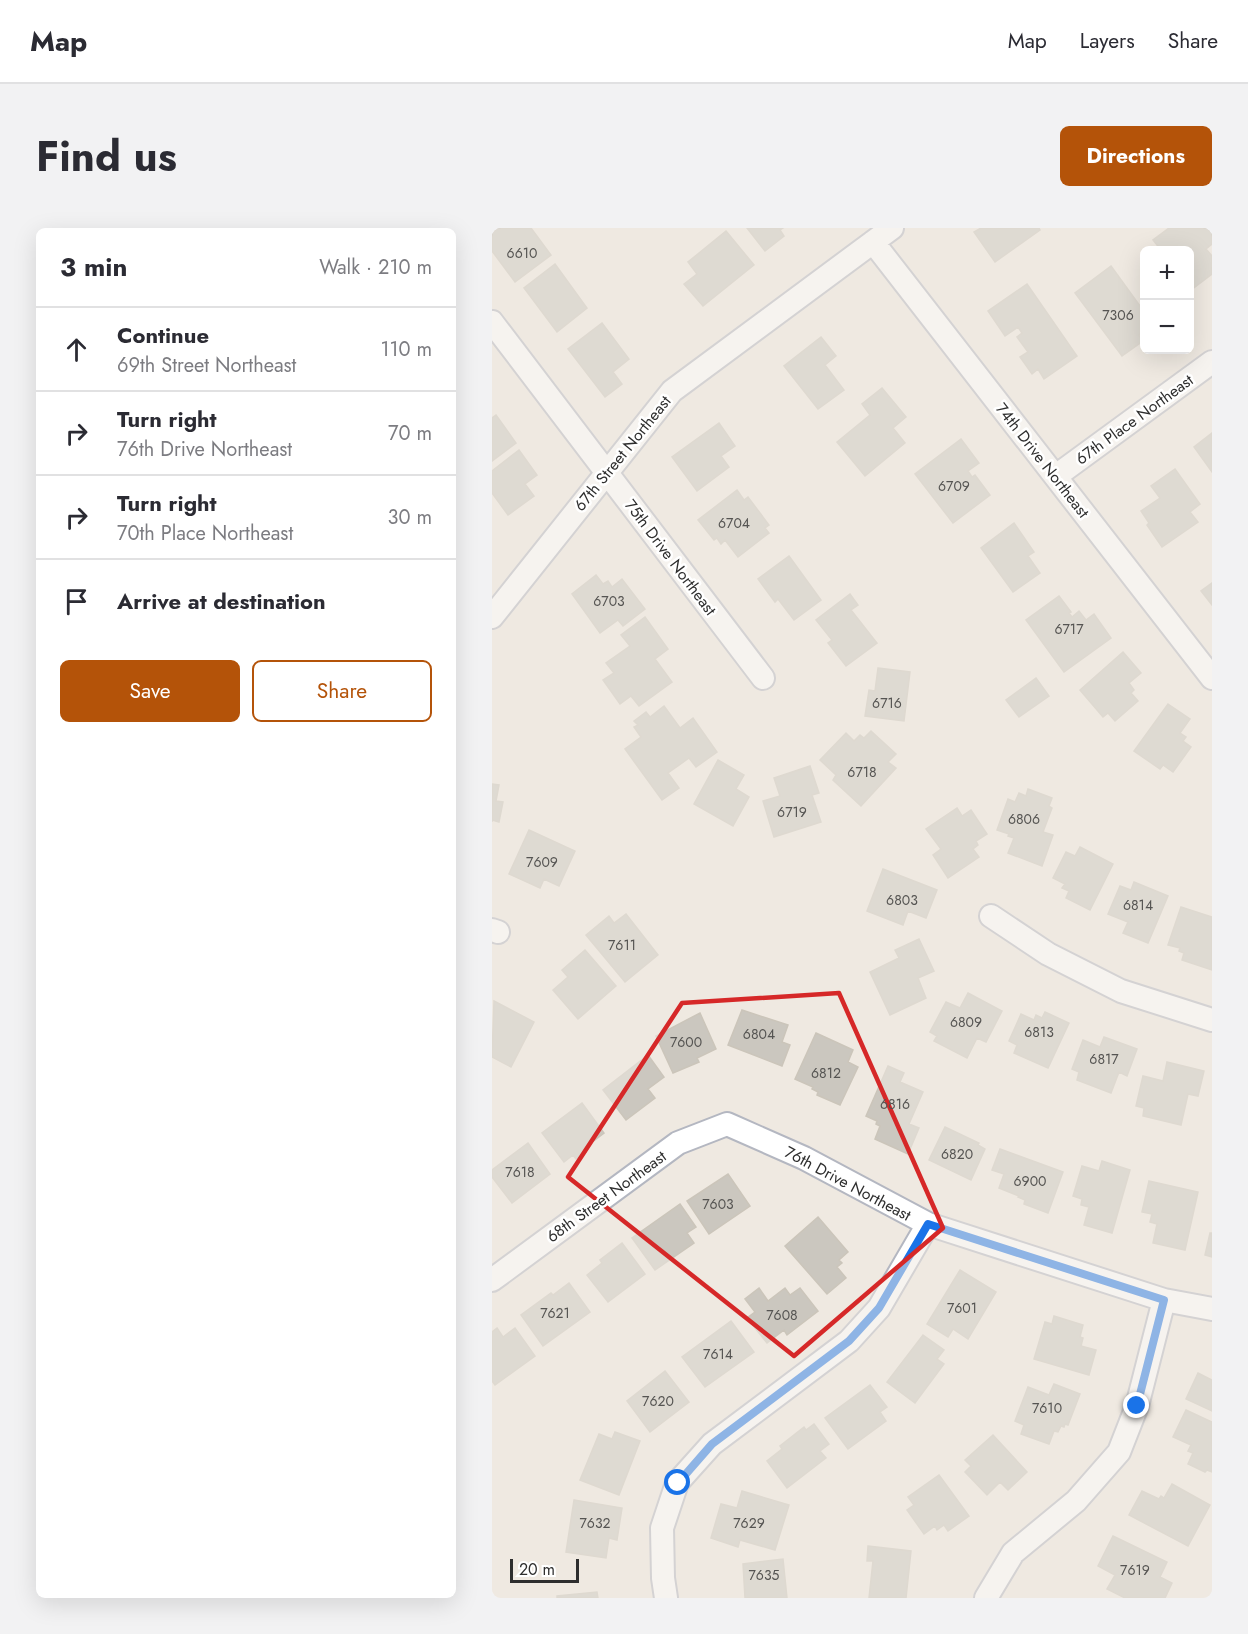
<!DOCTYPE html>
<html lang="en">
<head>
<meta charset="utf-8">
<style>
	:root { --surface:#fff; --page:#f2f2f3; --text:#2b2b33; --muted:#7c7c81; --line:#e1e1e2; --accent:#b45309 }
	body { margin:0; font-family:Jost,sans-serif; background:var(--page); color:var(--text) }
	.controls { position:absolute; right:18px; top:18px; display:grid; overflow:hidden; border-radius:9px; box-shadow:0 6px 24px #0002 }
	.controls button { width:54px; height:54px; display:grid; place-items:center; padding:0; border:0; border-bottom:2px solid var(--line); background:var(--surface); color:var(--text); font:30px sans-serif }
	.scale { position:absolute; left:18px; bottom:15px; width:69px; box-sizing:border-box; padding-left:6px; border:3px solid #2e2e2e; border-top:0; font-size:16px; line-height:21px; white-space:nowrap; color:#2e2e2e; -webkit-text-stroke:4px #fff; paint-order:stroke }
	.stop { position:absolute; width:18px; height:18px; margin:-14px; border:4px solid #1a73e8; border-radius:50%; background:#fff }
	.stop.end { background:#1a73e8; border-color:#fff; box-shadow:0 2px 6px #0008 }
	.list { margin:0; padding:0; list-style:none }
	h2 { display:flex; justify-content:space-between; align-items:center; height:78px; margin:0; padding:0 24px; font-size:26px }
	h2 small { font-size:20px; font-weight:400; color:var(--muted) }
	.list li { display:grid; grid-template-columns:39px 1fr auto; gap:18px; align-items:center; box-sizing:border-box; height:84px; padding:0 24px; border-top:2px solid var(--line) }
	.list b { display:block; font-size:22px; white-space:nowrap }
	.list p { margin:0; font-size:20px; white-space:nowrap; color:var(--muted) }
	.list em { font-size:20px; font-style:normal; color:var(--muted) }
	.actions { display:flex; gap:12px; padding:18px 24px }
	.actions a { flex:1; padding:14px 0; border:2px solid var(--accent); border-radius:9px; text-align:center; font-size:21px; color:var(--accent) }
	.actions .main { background:var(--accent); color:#fff }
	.icon { flex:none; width:33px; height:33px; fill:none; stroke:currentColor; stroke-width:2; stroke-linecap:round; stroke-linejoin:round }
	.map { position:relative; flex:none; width:720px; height:1370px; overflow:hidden; border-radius:9px }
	header { display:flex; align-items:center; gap:36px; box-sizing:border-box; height:84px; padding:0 30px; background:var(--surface); border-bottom:2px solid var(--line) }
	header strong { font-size:28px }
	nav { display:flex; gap:33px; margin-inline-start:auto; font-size:21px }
	.intro { display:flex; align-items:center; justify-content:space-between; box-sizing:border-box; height:144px; padding:0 36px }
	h1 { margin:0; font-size:42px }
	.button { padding:15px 27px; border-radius:9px; background:var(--accent); color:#fff; font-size:21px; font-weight:700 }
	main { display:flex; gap:36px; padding:0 36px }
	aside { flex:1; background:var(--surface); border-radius:9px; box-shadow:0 6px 24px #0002 }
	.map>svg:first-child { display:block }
	.building { fill:#cbc7bf; stroke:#cbc5ba; stroke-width:1.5 }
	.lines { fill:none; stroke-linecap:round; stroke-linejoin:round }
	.minor-casing { stroke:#b4b7c1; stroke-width:26 }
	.minor { stroke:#fff; stroke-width:22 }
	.route { stroke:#1a73e8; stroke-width:8 }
	.marked { fill:none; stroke:#d62828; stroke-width:4.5; stroke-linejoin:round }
	.labels { text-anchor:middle; stroke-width:5; stroke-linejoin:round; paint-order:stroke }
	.number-label { font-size:14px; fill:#555452 }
	.street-label { font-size:16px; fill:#2e2e2e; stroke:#fff }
</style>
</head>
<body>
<header>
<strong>Map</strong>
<nav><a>Map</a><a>Layers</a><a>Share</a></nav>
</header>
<div class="intro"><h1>Find us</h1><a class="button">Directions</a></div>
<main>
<aside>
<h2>3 min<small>Walk · 210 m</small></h2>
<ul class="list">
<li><svg class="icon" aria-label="ahead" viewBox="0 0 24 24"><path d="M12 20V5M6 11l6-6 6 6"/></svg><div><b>Continue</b><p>69th Street Northeast</p></div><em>110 m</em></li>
<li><svg class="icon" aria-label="right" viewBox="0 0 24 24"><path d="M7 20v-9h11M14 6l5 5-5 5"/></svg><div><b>Turn right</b><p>76th Drive Northeast</p></div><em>70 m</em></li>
<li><svg class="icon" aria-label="right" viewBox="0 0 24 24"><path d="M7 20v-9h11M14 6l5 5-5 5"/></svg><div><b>Turn right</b><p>70th Place Northeast</p></div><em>30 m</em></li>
<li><svg class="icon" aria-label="arrive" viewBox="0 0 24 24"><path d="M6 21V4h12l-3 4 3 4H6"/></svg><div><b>Arrive at destination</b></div></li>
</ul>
<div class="actions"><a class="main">Save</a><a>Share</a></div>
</aside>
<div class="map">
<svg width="720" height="1370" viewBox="0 0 720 1370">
	<rect width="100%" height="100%" fill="#efe9e1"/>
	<!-- building -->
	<path class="building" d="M4 0H39L59 27 23 54 0 23V3Z
		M255 0H291L288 2 292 8 273 23Z
		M489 0H547L548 2 503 34 482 4Z
		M677 0H720V16L714 21 720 28V46L699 62 698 59V22H669L661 12Z
		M234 3 262 37 211 78 192 56 205 46 196 34Z
		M63 36 95 80 65 104 32 60Z
		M619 38 648 78 652 74V97L650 98 652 103 647 107 651 113 630 128 583 65Z
		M535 56 585 128 552 151 546 141 540 146 528 129 536 124 525 109 530 105 526 99 513 108 496 83Z
		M110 95 137 131 121 144 130 156 113 169 76 121Z
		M329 109 344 128 333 137 352 162 326 181 292 138Z
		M390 160 414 189 401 200 413 215 373 248 345 214 378 187 370 176Z
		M4 187 24 215 0 233V190Z
		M227 195 243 218 229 228 237 239 205 263 180 229Z
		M720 205V244L702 219Z
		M469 211 487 235 476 243 480 249 483 247 498 267 461 295 423 246Z
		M27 222 45 247 33 256 42 268 16 287 0 265V243Z
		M683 241 708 276 698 284 706 294 670 319 655 297 657 295 649 283 668 270 659 258Z
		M245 262 252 272 256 269 277 297 273 300 277 305 246 329 233 312 229 316 225 310 222 312 206 292Z
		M522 295 542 324 536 328 548 345 521 364 489 320Z
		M297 328 329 372 302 392 286 371 283 374 266 351Z
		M104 347 111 356 116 353 120 359 130 351 153 381 131 398 126 392 108 405 80 366Z
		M720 355V377L709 363Z
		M358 366 366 377 359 382 385 415 354 438 336 415 340 412 324 392Z
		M567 368 579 384 577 385 580 389 587 383 594 392 602 386 619 410 572 444 534 392Z
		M153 389 176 421 163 431 180 454 147 478 139 468 128 476 111 452 122 445 114 435 138 418 129 407Z
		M631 424 649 445 637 455 642 462 639 465 646 473 623 493 616 485 611 489 588 462Z
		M386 440 418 444 412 493 373 488 377 462 383 463Z
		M544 450 557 468 527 489 514 472Z
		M676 476 698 491 688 505 694 509 691 513 699 519 681 544 671 537 668 541 642 523Z
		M172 478 188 500 201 490 225 524 204 539 197 530 176 545 187 560 170 572 133 521 149 509 142 499 146 497 142 493 154 484 158 489Z
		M379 503 404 526 396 534 404 540 369 578 341 552 344 547 328 532 354 505 362 513 368 507 372 510Z
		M226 532 252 547 244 561 257 569 241 598 202 576Z
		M318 538 327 565 320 567 329 594 282 609 271 573 288 568 282 550Z
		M0 556 7 557 4 573 11 574 7 594 0 592V594Z
		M536 561 560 570 557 578 560 580 551 604 561 607 550 638 516 625 522 610 516 608 517 606 505 602 516 571 523 574 527 565 534 568Z
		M465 580 470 588 479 582 495 606 484 613 486 617 481 621 487 629 456 650 441 627 449 621 434 601Z
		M37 602 83 623 67 658 52 651 48 660 17 646Z
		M588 619 621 636 598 682 574 670 577 663 570 660 573 656 561 650 574 624 583 628Z
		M391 641 445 662 434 690 416 683 411 697 375 683Z
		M642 654 676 668 656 715 631 705 636 694 616 686 628 658 639 662Z
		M689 679 720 689V742L690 732 692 725 687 723 688 720 676 717Z
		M134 686 166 727 133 754 94 707 117 688 122 695Z
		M427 711 442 743 426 750 434 770 398 787 378 744 407 730 403 722Z
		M93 722 124 758 86 791 61 762 76 749 70 742Z
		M476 765 510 783 494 814 485 810 475 830 442 813 445 808 438 804 454 774 468 780Z
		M2 773 42 794 19 839 0 829Z
		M250 782 296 797 290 814 298 817 290 838 236 817Z
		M553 784 577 795 556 840 522 825 525 817 517 813 529 786 542 792 544 787 550 790Z
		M208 785 224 821 205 830 207 834 181 845 164 808Z
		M324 805 361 822 356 834 366 839 348 877 325 867 326 864 320 861 321 859 303 851Z
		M612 809 645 821 635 848 627 844 619 865 585 852 587 844 580 841 591 812 608 819Z
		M156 827 172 849 156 861 163 870 134 892 111 862Z
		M675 834 712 843 706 868 696 866 689 897 651 888 652 880 644 878 651 848 671 853Z
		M396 838 412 845 408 854 431 864 417 896 427 900 416 926 383 911 388 898 384 896 385 893 374 888Z
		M90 875 112 905 91 921 94 924 84 931 81 927 72 934 50 905Z
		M453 899 487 915 486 917 493 921 479 952 437 932Z
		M36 915 58 946 20 975 0 949V942Z
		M508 921 571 944 556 985 532 976 533 972 526 969 527 968 507 960 512 946 500 942Z
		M610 933 638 942 620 1005 592 997 597 979 589 977 590 971 581 968 590 938 607 943Z
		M236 946 258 978 217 1006 195 973Z
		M657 953 706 964 693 1022 661 1015 665 996 658 994 660 986 650 984Z
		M188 976 204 999 195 1005 202 1015 163 1042 140 1010Z
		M326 989 356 1024 347 1032 350 1035 345 1039 354 1050 335 1066 293 1018Z
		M718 1005H720V1029L713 1027Z
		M130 1015 153 1046 116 1074 95 1047 110 1035 108 1032Z
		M468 1042 504 1064 476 1111 461 1101 456 1109 435 1096Z
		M77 1055 98 1084 51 1118 29 1087 59 1065 61 1067Z
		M267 1060 276 1073 293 1060 298 1067 308 1060 326 1083 295 1107 292 1102 275 1115 255 1090 263 1084 253 1071Z
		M562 1088 591 1097 588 1109 591 1110 589 1118 604 1122 597 1147 542 1131 553 1094 560 1096Z
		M239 1093 262 1124 213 1159 190 1129Z
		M5 1100 11 1109 23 1100 43 1128 3 1157 0 1153V1104Z
		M431 1107 452 1122 445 1131 452 1136 423 1175 395 1154Z
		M173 1143 197 1174 158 1204 135 1173Z
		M706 1145 720 1152V1183L694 1171Z
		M562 1156 588 1166 576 1197 573 1196 572 1199 569 1198 566 1204 562 1203 557 1216 529 1206 532 1197 523 1193 536 1159 557 1167Z
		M378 1157 395 1179 388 1184 394 1193 356 1221 333 1190Z
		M694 1182 720 1194V1244L715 1242 713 1244 696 1236 701 1225 696 1223 699 1217 681 1209Z
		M322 1196 337 1216 328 1223 334 1230 295 1260 275 1233 290 1221 288 1218 312 1199 314 1202Z
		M123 1204 148 1213 127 1267 88 1252 107 1206 120 1211Z
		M501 1207 535 1244 516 1262 508 1254 495 1267 473 1244 479 1238 473 1232Z
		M447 1247 477 1288 456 1303 452 1297 445 1302 443 1298 432 1306 415 1282 422 1277 416 1269Z
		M680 1256 718 1277 696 1318 637 1287 650 1263 667 1271 669 1268 672 1270Z
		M250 1263 297 1277 283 1322 248 1312 246 1319 219 1310 229 1276 245 1280Z
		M82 1272 130 1280 125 1312 117 1310 114 1330 74 1324Z
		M621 1308 675 1334 668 1349 680 1355 673 1370H633L615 1361 623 1347 606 1338Z
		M376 1318 419 1323 414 1370H377L381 1333H375Z
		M291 1331 295 1370H253L251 1336Z
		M105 1364 106 1370H65V1368Z"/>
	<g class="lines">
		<!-- minor casing -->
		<g class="minor-casing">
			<path id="minor" d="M381 14 720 450
				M0 94 271 450
				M564 248 720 134
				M0 389 180 163 400 0
				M499 688 556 726 629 763 720 792
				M0 702 6 704
				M0 1052 186 915 235 896 312 930 436 996 672 1072 720 1081
				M174 1370 171 1350 170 1300 185 1255 220 1216 357 1113 387 1080 436 996
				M494 1370 521 1325 584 1273 627 1224 645 1178 672 1072"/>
		</g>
		<!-- minor -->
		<use href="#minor" class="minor"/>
	</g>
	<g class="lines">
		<!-- route -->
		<path class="route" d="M186 1255 220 1216 357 1113 387 1080 436 996 672 1072 645 1178"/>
	</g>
	<!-- marked area -->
	<path d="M0 0H720V1370H0ZM347 765 451 1000 302 1128 76 949 190 775Z" fill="#efe9e1" fill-opacity=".55" fill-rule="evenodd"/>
	<path class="marked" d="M347 765 451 1000 302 1128 76 949 190 775Z"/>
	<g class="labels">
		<!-- number labels -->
		<g class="number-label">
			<text x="30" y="30">6610</text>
			<text x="626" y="92">7306</text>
			<text x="462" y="263">6709</text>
			<text x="242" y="300">6704</text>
			<text x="117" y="378">6703</text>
			<text x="577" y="406">6717</text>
			<text x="395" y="480">6716</text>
			<text x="370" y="549">6718</text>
			<text x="300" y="589">6719</text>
			<text x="532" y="596">6806</text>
			<text x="50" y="639">7609</text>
			<text x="410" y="677">6803</text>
			<text x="646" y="682">6814</text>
			<text x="130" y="722">7611</text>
			<text x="474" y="799">6809</text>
			<text x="547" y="809">6813</text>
			<text x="267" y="811">6804</text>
			<text x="194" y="819">7600</text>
			<text x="612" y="836">6817</text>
			<text x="334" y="850">6812</text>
			<text x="403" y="881">6816</text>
			<text x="465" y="931">6820</text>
			<text x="28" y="949">7618</text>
			<text x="538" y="958">6900</text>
			<text x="226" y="981">7603</text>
			<text x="470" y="1085">7601</text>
			<text x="63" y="1090">7621</text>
			<text x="290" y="1092">7608</text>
			<text x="226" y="1131">7614</text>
			<text x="166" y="1178">7620</text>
			<text x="555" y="1185">7610</text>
			<text x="103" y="1300">7632</text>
			<text x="257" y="1300">7629</text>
			<text x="643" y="1347">7619</text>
			<text x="272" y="1352">7635</text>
		</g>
		<!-- street labels -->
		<g class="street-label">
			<text transform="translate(642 191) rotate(-36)" y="6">67th Place Northeast</text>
			<text transform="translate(130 225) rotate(-51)" y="6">67th Street Northeast</text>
			<text transform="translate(551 232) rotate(52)" y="6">74th Drive Northeast</text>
			<text transform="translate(179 329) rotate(53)" y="6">75th Drive Northeast</text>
			<text transform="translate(356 955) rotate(28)" y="6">76th Drive Northeast</text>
			<text transform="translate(114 968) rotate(-36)" y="6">68th Street Northeast</text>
		</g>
	</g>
</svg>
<div class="controls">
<button>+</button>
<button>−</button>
</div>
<div class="scale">20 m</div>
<div class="stop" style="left:186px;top:1255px"></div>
<div class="stop end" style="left:645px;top:1178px"></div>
</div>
</main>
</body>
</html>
